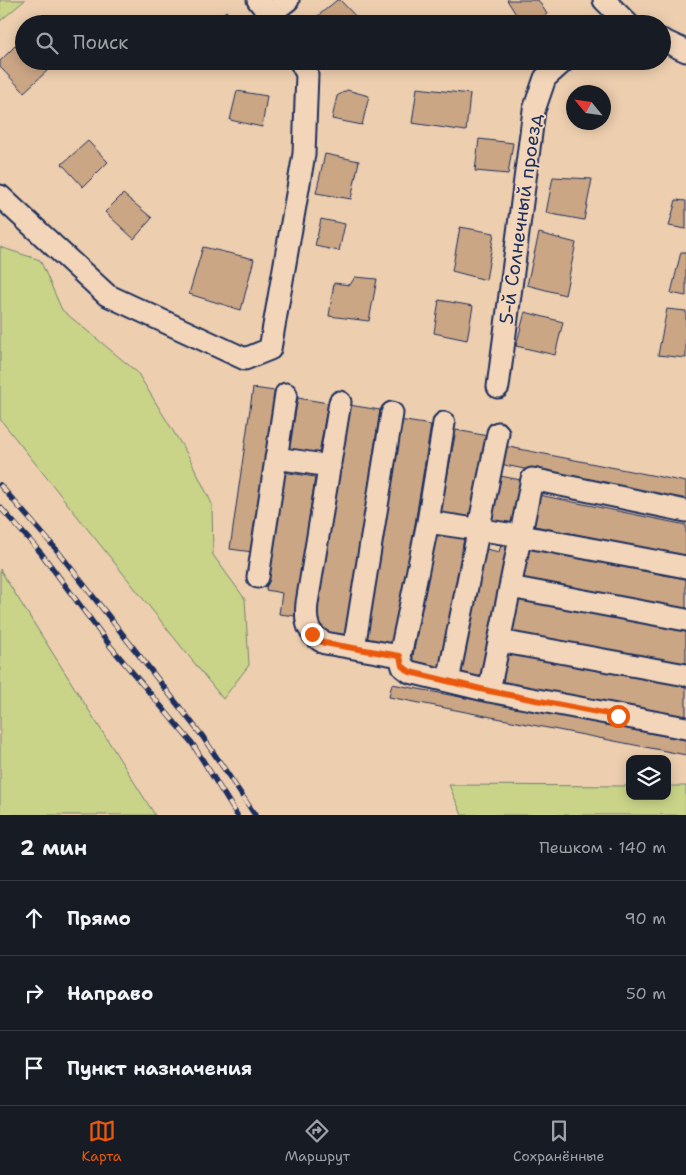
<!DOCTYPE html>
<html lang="ru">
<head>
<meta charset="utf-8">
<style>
	:root { --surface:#171b24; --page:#20242c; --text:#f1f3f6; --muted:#9ea1a6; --line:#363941; --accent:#ea580c }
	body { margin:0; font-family:"Shantell Sans",sans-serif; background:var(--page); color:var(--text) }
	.controls { position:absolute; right:15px; bottom:15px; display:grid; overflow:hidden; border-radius:10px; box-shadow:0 2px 12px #0003 }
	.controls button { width:45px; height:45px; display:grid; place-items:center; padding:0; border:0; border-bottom:1px solid var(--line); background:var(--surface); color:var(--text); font:25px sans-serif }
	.compass { position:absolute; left:566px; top:85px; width:45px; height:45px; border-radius:50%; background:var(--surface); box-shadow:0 2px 12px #0003; rotate:299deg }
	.stop { position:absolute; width:15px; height:15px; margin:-11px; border:4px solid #ea580c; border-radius:50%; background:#fff }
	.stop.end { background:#ea580c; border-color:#fff; box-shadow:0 1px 5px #0008 }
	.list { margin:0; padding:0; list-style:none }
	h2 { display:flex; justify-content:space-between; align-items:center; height:65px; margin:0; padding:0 20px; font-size:21px }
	h2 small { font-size:16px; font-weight:400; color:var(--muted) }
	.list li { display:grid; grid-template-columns:32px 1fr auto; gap:15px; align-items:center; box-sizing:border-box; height:75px; padding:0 20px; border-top:1px solid var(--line) }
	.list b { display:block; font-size:19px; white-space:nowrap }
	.list em { font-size:16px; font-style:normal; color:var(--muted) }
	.icon { flex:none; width:28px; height:28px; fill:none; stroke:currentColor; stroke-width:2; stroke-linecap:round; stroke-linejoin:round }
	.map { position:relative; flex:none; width:686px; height:815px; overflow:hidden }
	.search { position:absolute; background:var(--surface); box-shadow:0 2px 12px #0003; left:15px; right:15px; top:15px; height:55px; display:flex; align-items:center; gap:12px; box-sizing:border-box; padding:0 18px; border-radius:28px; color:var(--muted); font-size:19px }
	.sheet { height:290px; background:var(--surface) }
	nav { display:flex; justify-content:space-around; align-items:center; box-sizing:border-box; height:70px; border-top:1px solid var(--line); background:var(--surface); font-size:14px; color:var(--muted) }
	nav a { display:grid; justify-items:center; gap:2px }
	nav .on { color:var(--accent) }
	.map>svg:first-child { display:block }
	.green { fill:#c9d488; stroke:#728273 }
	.building { fill:#cba685; stroke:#1b2f5e }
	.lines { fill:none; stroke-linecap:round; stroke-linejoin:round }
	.minor-casing { stroke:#1b2f5e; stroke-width:25 }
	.minor { stroke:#f3d6b9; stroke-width:21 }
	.rail-casing { stroke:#1b2f5e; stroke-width:5.5 }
	.rail { stroke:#f3d6b9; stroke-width:4; stroke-dasharray:11; stroke-linecap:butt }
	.route { stroke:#ea580c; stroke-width:6 }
	.labels { text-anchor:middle; stroke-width:4; stroke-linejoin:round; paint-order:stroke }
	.street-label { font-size:19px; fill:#1b2f5e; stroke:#f3d6b9 }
</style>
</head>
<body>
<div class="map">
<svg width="686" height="815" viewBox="0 0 686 815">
	<rect width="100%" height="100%" fill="#edceaf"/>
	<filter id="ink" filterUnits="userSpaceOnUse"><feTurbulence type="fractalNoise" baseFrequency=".02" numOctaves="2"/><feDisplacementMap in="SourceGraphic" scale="10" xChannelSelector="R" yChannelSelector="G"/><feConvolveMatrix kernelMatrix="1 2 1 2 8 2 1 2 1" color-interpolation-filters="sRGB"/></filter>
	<g filter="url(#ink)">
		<!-- green -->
		<path class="green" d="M0 0H25L0 21Z
			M0 247 40 260 62 310 137 372 189 457 212 504 213 555 245 599 249 665 223 699 0 419Z
			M0 569 4 576 155 815H0Z
			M449 785 630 786V796H667V786H686V815H462Z"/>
		<!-- building -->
		<path class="building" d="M337 0H340L361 22 359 24H317L313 20Z
			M507 0H538L547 14 532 24H522Z
			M226 11 238 24H211Z
			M19 42 24 47V61H38L47 71 24 92 0 67V61Z
			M417 88 470 94 466 131 412 123Z
			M347 90 369 96 362 125 332 119 337 96Z
			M237 91 267 96 262 127 230 120Z
			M479 139 513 143 508 174 475 171Z
			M88 141 108 162 83 187 62 164Z
			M325 154 359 161 351 199 316 193Z
			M553 177 592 179 584 220 546 213Z
			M123 194 152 218 134 239 105 212Z
			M676 200 686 201V229L669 226Z
			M321 219 345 224 339 251 315 246Z
			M460 227 494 233 486 280 452 271Z
			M539 233 576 243 565 295 527 285Z
			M203 247 254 259 241 310 189 294Z
			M681 252H686V296L671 293Z
			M355 277 377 279 369 321 329 316 334 283 350 285Z
			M439 300 473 306 467 340 434 333Z
			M667 309 686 311V358L658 355Z
			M525 312 563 322 555 355 516 346Z
			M253 388 275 391 252 552 230 549Z
			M298 398 328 403 318 459 288 453Z
			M349 405 380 410 345 642 315 627Z
			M399 420 431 425 395 648 362 642Z
			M456 430 488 436 472 521 440 515Z
			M504 446 686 482V502L500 464Z
			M283 472 315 477 295 616 279 614 282 593 266 590Z
			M500 476 526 481 516 527 491 522Z
			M534 494 686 525V556L529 525Z
			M437 528 465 533 439 674 412 661Z
			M501 545 512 547 486 681 460 676 486 549 499 552Z
			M524 548 686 579V611L517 578Z
			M514 597 686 632V666L506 632Z
			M503 653 686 686V718L497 684Z
			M392 684 686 740V755L389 697Z"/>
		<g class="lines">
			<!-- minor casing -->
			<g class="minor-casing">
				<path id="minor" d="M258 0 277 24
					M604 0 628 24
					M271 13 288 0
					M662 40 686 51
					M0 196 107 295 245 359 270 349 304 154 307 74 300 61
					M498 387 534 110 545 78 564 61
					M340 402 307 603C305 622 307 634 325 643L400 656
					M276 458 330 466
					M686 511 532 479 489 691 686 728
					M428 522 444 423
					M258 577 286 394
					M510 587 686 620
					M499 641 686 675
					M354 648 392 413
					M448 681 498 433
					M489 691 410 672 403 667 400 656 428 522 522 536 686 567"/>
			</g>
			<!-- minor -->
			<use href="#minor" class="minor"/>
			<!-- rail casing -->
			<g class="rail-casing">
				<path id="rail" d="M0 485 56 549 203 737 255 815
					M0 507 41 553 111 647 192 743 237 815"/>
			</g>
			<!-- rail -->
			<use href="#rail" class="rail"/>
		</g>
	</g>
	<g class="lines" filter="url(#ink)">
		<!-- route -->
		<path class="route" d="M312 634 324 643 400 656 402 666 410 672 489 691 618 716"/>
	</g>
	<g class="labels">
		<!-- street labels -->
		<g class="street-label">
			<text transform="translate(520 219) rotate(-82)" y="7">5-й Солнечный проезд</text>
		</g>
	</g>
</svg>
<div class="controls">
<button><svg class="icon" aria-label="layers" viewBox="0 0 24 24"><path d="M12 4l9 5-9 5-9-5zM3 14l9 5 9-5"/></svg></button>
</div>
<svg class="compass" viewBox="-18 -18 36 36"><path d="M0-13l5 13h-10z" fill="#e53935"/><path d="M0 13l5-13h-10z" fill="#9ea1a6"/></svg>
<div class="stop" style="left:618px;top:716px"></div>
<div class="stop end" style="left:312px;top:634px"></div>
<div class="search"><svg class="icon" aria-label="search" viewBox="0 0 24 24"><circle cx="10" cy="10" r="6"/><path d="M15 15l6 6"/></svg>Поиск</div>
</div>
<section class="sheet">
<h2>2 мин<small>Пешком · 140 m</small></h2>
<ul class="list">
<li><svg class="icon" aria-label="ahead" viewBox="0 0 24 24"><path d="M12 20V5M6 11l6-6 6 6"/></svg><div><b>Прямо</b></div><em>90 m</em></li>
<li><svg class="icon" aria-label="right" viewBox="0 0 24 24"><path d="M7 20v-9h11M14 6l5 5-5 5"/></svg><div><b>Направо</b></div><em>50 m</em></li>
<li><svg class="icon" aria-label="arrive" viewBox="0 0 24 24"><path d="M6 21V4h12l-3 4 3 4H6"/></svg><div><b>Пункт назначения</b></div></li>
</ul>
</section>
<nav>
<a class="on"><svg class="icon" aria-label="map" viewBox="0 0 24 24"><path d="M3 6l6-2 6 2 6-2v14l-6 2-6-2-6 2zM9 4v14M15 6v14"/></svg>Карта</a>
<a><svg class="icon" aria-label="directions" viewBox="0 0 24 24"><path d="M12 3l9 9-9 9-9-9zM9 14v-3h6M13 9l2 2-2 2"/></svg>Маршрут</a>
<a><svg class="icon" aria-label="saved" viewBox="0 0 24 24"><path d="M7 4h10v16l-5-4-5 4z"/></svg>Сохранённые</a>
</nav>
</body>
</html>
